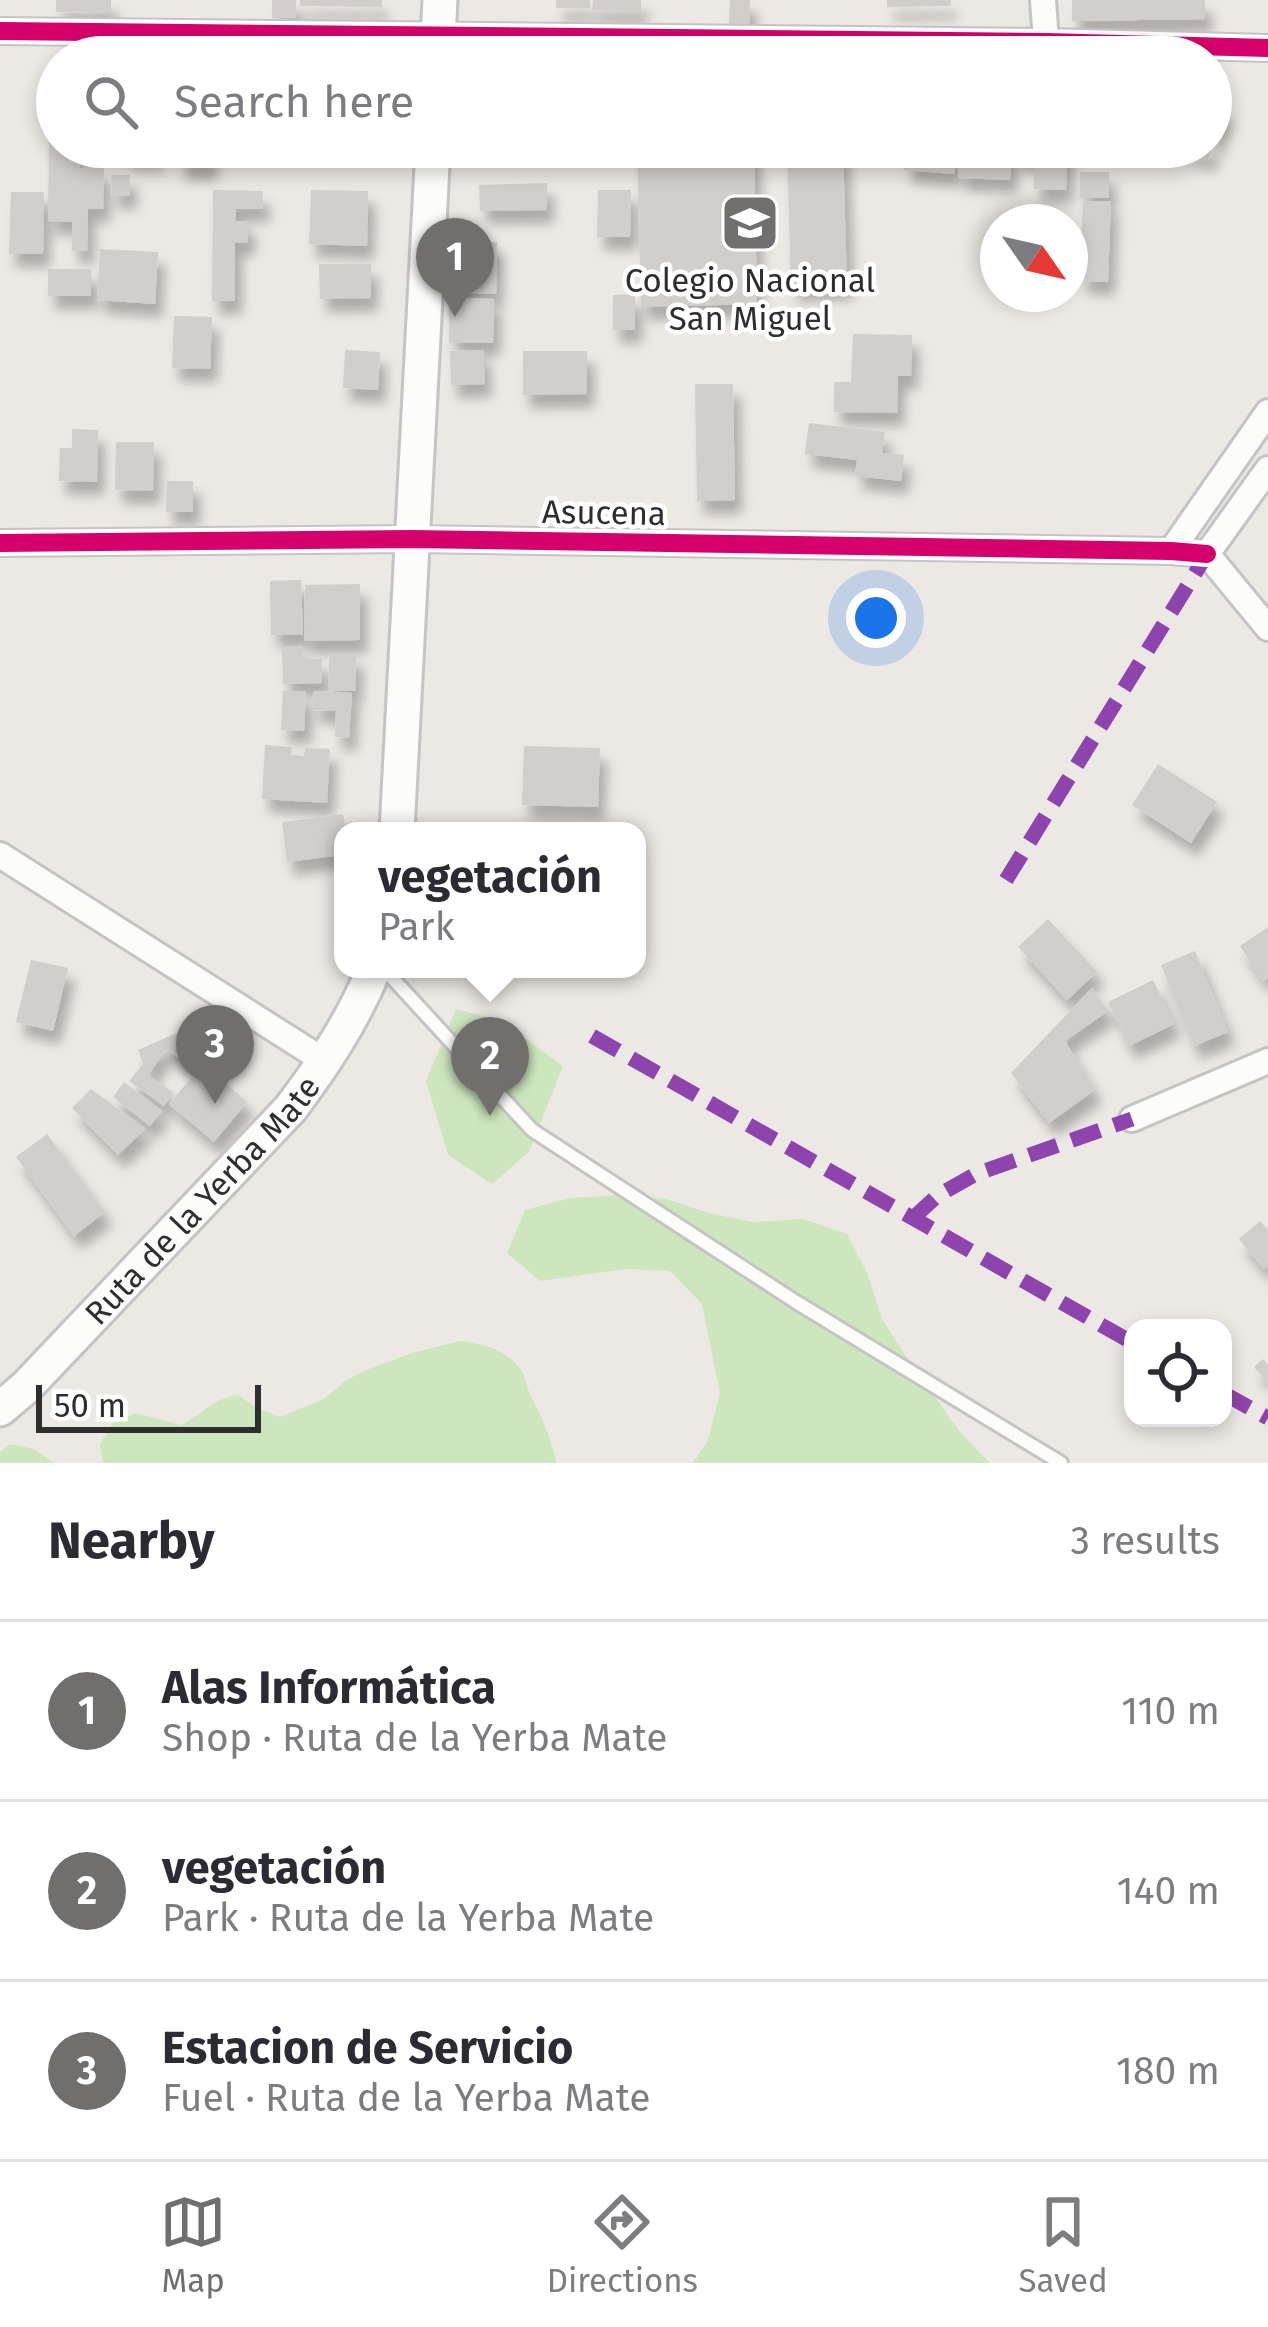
<!DOCTYPE html>
<html lang="en">
<head>
<meta charset="utf-8">
<style>
	:root { --surface:#fff; --page:#f7f7f7; --text:#2b2b33; --muted:#7c7c81; --line:#e1e1e2; --accent:#706f6e }
	body { margin:0; font-family:"Fira Sans",sans-serif; background:var(--page); color:var(--text) }
	.controls { position:absolute; right:36px; bottom:36px; display:grid; overflow:hidden; border-radius:24px; box-shadow:0 6px 18px #0003 }
	.controls button { width:108px; height:108px; display:grid; place-items:center; padding:0; border:0; border-bottom:3px solid var(--line); background:var(--surface); color:var(--text); font:60px sans-serif }
	.compass { position:absolute; left:980px; top:204px; width:108px; height:108px; border-radius:50%; background:var(--surface); box-shadow:0 6px 18px #0003; rotate:124deg }
	.scale { position:absolute; left:36px; bottom:30px; width:225px; box-sizing:border-box; padding-left:12px; border:6px solid #2e2e2e; border-top:0; font-size:33px; line-height:42px; white-space:nowrap; color:#2e2e2e; -webkit-text-stroke:9px #fff; paint-order:stroke }
	.you { position:absolute; left:876px; top:618px; width:42px; height:42px; margin:-30px; border:9px solid #fff; border-radius:50%; background:#1a73e8; box-shadow:0 0 0 18px #1a73e833 }
	.badge { display:grid; place-items:center; width:78px; height:78px; border-radius:50%; background:var(--accent); color:#fff; font-size:39px; font-weight:700 }
	.pin { position:absolute; translate:-50% -99px; filter:drop-shadow(0 3px 6px #0008) }
	.pin::after { content:''; position:absolute; top:63px; width:42px; height:36px; background:inherit; clip-path:polygon(0 0,100% 0,50% 100%) }
	.popup { position:absolute; left:334px; top:822px; width:312px; height:156px; box-sizing:border-box; display:grid; place-content:center; border-radius:24px; background:var(--surface); filter:drop-shadow(0 3px 9px #0005); font-size:39px; white-space:nowrap; color:var(--muted) }
	.popup b { font-size:45px; color:var(--text) }
	.popup::after { content:''; position:absolute; left:50%; top:100%; margin-left:-24px; border:24px solid transparent; border-top-color:var(--surface) }
	.list { margin:0; padding:0; list-style:none }
	h2 { display:flex; justify-content:space-between; align-items:center; height:156px; margin:0; padding:0 48px; font-size:51px }
	h2 small { font-size:39px; font-weight:400; color:var(--muted) }
	.list li { display:grid; grid-template-columns:78px 1fr auto; gap:36px; align-items:center; box-sizing:border-box; height:180px; padding:0 48px; border-top:3px solid var(--line) }
	.list b { display:block; font-size:45px; white-space:nowrap }
	.list p { margin:0; font-size:39px; white-space:nowrap; color:var(--muted) }
	.list em { font-size:39px; font-style:normal; color:var(--muted) }
	.icon { flex:none; width:66px; height:66px; fill:none; stroke:currentColor; stroke-width:2; stroke-linecap:round; stroke-linejoin:round }
	.map { position:relative; flex:none; width:1268px; height:1463px; overflow:hidden }
	.search { position:absolute; background:var(--surface); box-shadow:0 6px 18px #0003; left:36px; right:36px; top:36px; height:132px; display:flex; align-items:center; gap:30px; box-sizing:border-box; padding:0 42px; border-radius:66px; color:var(--muted); font-size:45px }
	.sheet { height:696px; background:var(--surface) }
	nav { display:flex; justify-content:space-around; align-items:center; box-sizing:border-box; height:168px; border-top:3px solid var(--line); background:var(--surface); font-size:33px; color:var(--muted) }
	nav a { display:grid; justify-items:center; gap:6px }
	nav .on { color:var(--accent) }
	.map>svg:first-child { display:block }
	.green { fill:#cee6be }
	.building { fill:#d1cecb; filter:url(#shadow) }
	.lines { fill:none; stroke-linecap:round; stroke-linejoin:round }
	.service-casing { stroke:#c5c4c5; stroke-width:18 }
	.minor-casing { stroke:#c5c4c5; stroke-width:30 }
	.secondary-casing { stroke:#c5c4c5; stroke-width:39 }
	.service { stroke:#fcfcfb; stroke-width:12 }
	.minor { stroke:#fcfcfb; stroke-width:24 }
	.secondary { stroke:#fcfcfb; stroke-width:33 }
	.quiet { stroke:#8e44ad; stroke-width:15; stroke-dasharray:30 15; stroke-linecap:butt }
	.cycleway-casing { stroke:#fff; stroke-width:26 }
	.cycleway { stroke:#d6006c; stroke-width:18 }
	.labels { text-anchor:middle; stroke-width:9; stroke-linejoin:round; paint-order:stroke }
	.poi-label { font-size:33px; fill:#2e2e2e; stroke:#fff }
	.street-label { font-size:33px; fill:#2e2e2e; stroke:#fff }
</style>
</head>
<body>
<div class="map">
<svg width="1268" height="1463" viewBox="0 0 1268 1463">
	<defs>
		<filter id="shadow"><feDropShadow dx="7" dy="13" stdDeviation="6" flood-color="#0004"/></filter>
	</defs>
	<rect width="100%" height="100%" fill="#ece8e4"/>
	<!-- green -->
	<path class="green" d="M456 1009 501 1021 563 1066 529 1152 492 1184 448 1155 426 1081Z
		M618 1195 667 1199 709 1213 752 1222 803 1219 847 1234 868 1275 882 1319 907 1358 960 1432 990 1463H693L708 1440 720 1393 702 1304 670 1271 625 1269 540 1281 507 1253 525 1210 570 1198Z
		M460 1341C482 1343 507 1350 521 1370 526 1378 527 1390 532 1398 543 1420 551 1439 557 1463H103L100 1444 113 1423 135 1413 181 1425C205 1413 210 1400 238 1395L257 1408 280 1417 324 1399 345 1381 366 1370 412 1353Z
		M10 1444 34 1449 55 1463H0V1452Z"/>
	<!-- building -->
	<path class="building" d="M56 0H111V13L56 12Z
		M272 0H296V18H272Z
		M300 0H382V7L300 6Z
		M556 0H590V8H556Z
		M593 0H641V11L592 10Z
		M730 0H750L749 24H729Z
		M887 0H951V6L887 7Z
		M1072 0H1205V19L1072 21Z
		M1211 103 1227 109 1208 159 1177 147H1211Z
		M49 132 57 133V147H80V168H104L103 209H88L87 251H72V222L48 221Z
		M124 147H156L155 158 123 156Z
		M179 147H212L210 168 178 167Z
		M637 147H754L757 304 641 307Z
		M787 147H843L847 286 791 289Z
		M906 147H956L954 174 904 170Z
		M959 147H1011L1010 180 958 178Z
		M1015 147H1067L1066 190 1034 189V158H1015Z
		M1080 172H1109V198H1080Z
		M111 175H130V196H112Z
		M547 183V210L480 211 479 185Z
		M213 190 263 191 262 209H236L235 221H248V242L235 243V301H212Z
		M311 190 368 191 367 246 309 244Z
		M598 190H631L630 237H597Z
		M11 192H44L43 254H9Z
		M1083 201H1111L1108 282 1080 281Z
		M453 241 497 242 496 294 452 293Z
		M100 249 158 252 155 304 97 300Z
		M319 264H371V298L320 299Z
		M48 269H91V296H48Z
		M635 294V330H613V295Z
		M449 298 494 299 493 343H449Z
		M174 316 212 317 210 369 172 368Z
		M853 334 912 335 911 376H898L897 413 834 412V382H851Z
		M345 350 380 352 378 390 343 388Z
		M483 350 485 384 451 385 450 351Z
		M523 351H587V394L523 395Z
		M695 384H733L735 500 697 501Z
		M809 423 885 432 882 453 904 455 901 481 855 476 857 460 805 454Z
		M72 429 98 430 97 482 59 481 60 448H72Z
		M116 442H154L153 491 115 490Z
		M167 481H193V512H166Z
		M301 580 303 635H271L270 581Z
		M360 584V640L304 641 305 585Z
		M282 646H302V659H322V683L283 684Z
		M329 654H356L355 691 328 690Z
		M283 691 306 692 304 731 281 730Z
		M314 691 352 693 349 738 335 737 336 711 313 710Z
		M265 745 292 747 291 755 304 756 305 748 330 749 327 803 262 799Z
		M524 746 600 748 598 807 522 805Z
		M1158 764 1217 802 1191 843 1132 805Z
		M343 814 346 831H343V855L287 862 282 822Z
		M1048 919 1097 972 1067 1000 1018 947Z
		M1268 927V977L1263 981 1240 946Z
		M1195 951 1228 1032 1194 1046 1161 965Z
		M31 960 68 968 53 1031 16 1022Z
		M1153 980 1174 1024 1129 1046 1108 1002Z
		M1092 988 1108 1011 1065 1041 1095 1090 1049 1123 1011 1073Z
		M195 1025 218 1043 204 1061 200 1058 193 1067 166 1049 148 1075 173 1092 164 1106 129 1081 143 1064 138 1050Z
		M203 1064 247 1102 214 1142 169 1104Z
		M124 1082 162 1111 150 1126 113 1097Z
		M91 1089 145 1129 118 1155 72 1108Z
		M47 1134 105 1212 74 1236 16 1157Z
		M1260 1221 1268 1230V1266L1264 1269 1239 1239Z
		M1263 1359 1268 1365V1383L1254 1367Z"/>
	<g class="lines">
		<!-- service casing -->
		<g class="service-casing">
			<path id="service" d="M384 969 532 1130 796 1302 1061 1463"/>
		</g>
		<!-- minor casing -->
		<g class="minor-casing">
			<path id="minor" d="M1043 0 1046 42
				M0 31 1046 42 1268 48
				M0 543 412 539 1171 551 1207 554
				M1171 551 1268 412
				M1207 554 1268 469
				M1207 554 1268 628
				M0 855 326 1062
				M1132 1119 1268 1061"/>
		</g>
		<!-- secondary casing -->
		<g class="secondary-casing">
			<g id="secondary">
				<path d="M437 57 440 0"/>
				<path d="M397 831 433 147"/>
				<path id="s1" d="M0 1409 26 1387 291 1108C324 1064 353 1020 374 969"/>
			</g>
		</g>
		<!-- service -->
		<use href="#service" class="service"/>
		<!-- minor -->
		<use href="#minor" class="minor"/>
		<!-- secondary -->
		<use href="#secondary" class="secondary"/>
		<!-- quiet -->
		<path class="quiet" d="M1006 880 1207 554
			M592 1036 1133 1343
			M912 1219 937 1196 976 1174 1132 1119
			M1223 1393 1268 1418"/>
		<!-- cycleway casing -->
		<g class="cycleway-casing">
			<path id="cycleway" d="M0 31 1046 42 1268 48
				M0 543 412 539 1171 551 1207 554"/>
		</g>
		<!-- cycleway -->
		<use href="#cycleway" class="cycleway"/>
	</g>
	<!-- icons -->
	<defs>
		<g id="school-square" transform="scale(3)"><rect x="-9" y="-9" width="18" height="18" rx="4" fill="#706f6e" stroke="#fff"/><path d="M0-5L7-2L0 1L-7-2ZM-4 1L0 2.5L4 1V4Q0 6-4 4Z" fill="#fff"/></g>
	</defs>
	<g fill-rule="evenodd">
		<use href="#school-square" x="750" y="223"/>
	</g>
	<g class="labels">
		<!-- poi labels -->
		<g class="poi-label">
			<text x="750" y="292">Colegio Nacional<tspan x="750" dy="38">San Miguel</tspan></text>
		</g>
		<!-- street labels -->
		<g class="street-label">
			<text transform="translate(604 512) rotate(1)" y="12">Asucena</text>
			<text dy="12" stroke="none"><textPath href="#s1" startOffset="291">Ruta de la Yerba Mate</textPath></text>
		</g>
	</g>
</svg>
<div class="controls">
<button><svg class="icon" aria-label="locate" viewBox="0 0 24 24"><circle cx="12" cy="12" r="6"/><path d="M12 2v4M12 18v4M2 12h4M18 12h4"/></svg></button>
</div>
<svg class="compass" viewBox="-18 -18 36 36"><path d="M0-13l5 13h-10z" fill="#e53935"/><path d="M0 13l5-13h-10z" fill="#7c7c81"/></svg>
<div class="scale">50 m</div>
<div class="you"></div>
<div class="pin badge" style="left:455px;top:317px">1</div>
<div class="pin badge" style="left:490px;top:1116px">2</div>
<div class="popup"><b>vegetación</b>Park</div>
<div class="pin badge" style="left:215px;top:1104px">3</div>
<div class="search"><svg class="icon" aria-label="search" viewBox="0 0 24 24"><circle cx="10" cy="10" r="6"/><path d="M15 15l6 6"/></svg>Search here</div>
</div>
<section class="sheet">
<h2>Nearby<small>3 results</small></h2>
<ul class="list">
<li><span class="badge">1</span><div><b>Alas Informática</b><p>Shop · Ruta de la Yerba Mate</p></div><em>110 m</em></li>
<li><span class="badge">2</span><div><b>vegetación</b><p>Park · Ruta de la Yerba Mate</p></div><em>140 m</em></li>
<li><span class="badge">3</span><div><b>Estacion de Servicio</b><p>Fuel · Ruta de la Yerba Mate</p></div><em>180 m</em></li>
</ul>
</section>
<nav>
<a class="on"><svg class="icon" aria-label="map" viewBox="0 0 24 24"><path d="M3 6l6-2 6 2 6-2v14l-6 2-6-2-6 2zM9 4v14M15 6v14"/></svg>Map</a>
<a><svg class="icon" aria-label="directions" viewBox="0 0 24 24"><path d="M12 3l9 9-9 9-9-9zM9 14v-3h6M13 9l2 2-2 2"/></svg>Directions</a>
<a><svg class="icon" aria-label="saved" viewBox="0 0 24 24"><path d="M7 4h10v16l-5-4-5 4z"/></svg>Saved</a>
</nav>
</body>
</html>
